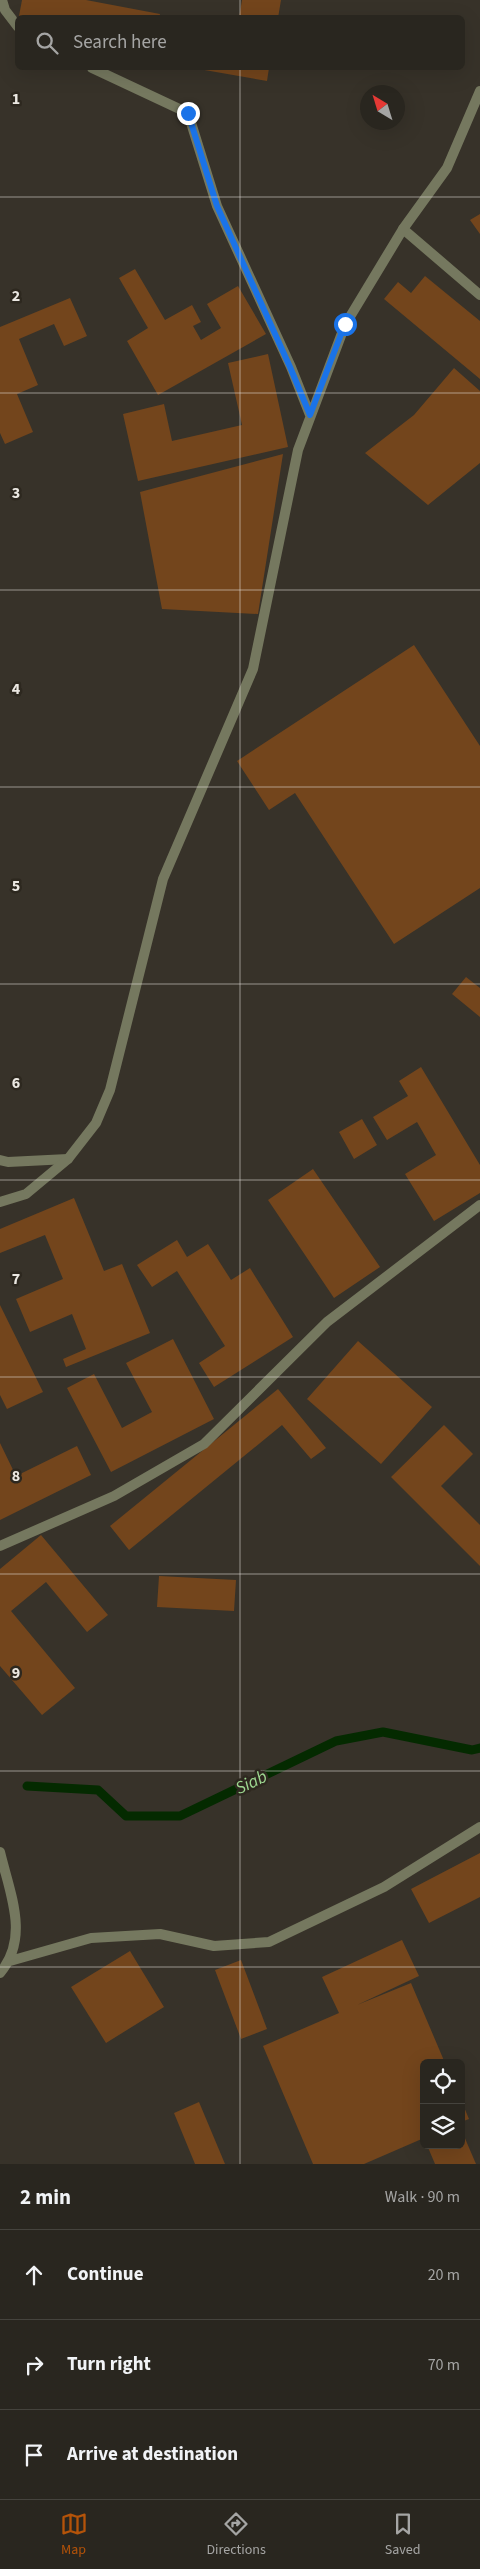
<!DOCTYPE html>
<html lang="en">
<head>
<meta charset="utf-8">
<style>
	:root { --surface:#29261f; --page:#312e28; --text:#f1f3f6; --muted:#a5a5a4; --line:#45433d; --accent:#b45309 }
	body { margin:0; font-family:"Source Sans 3",sans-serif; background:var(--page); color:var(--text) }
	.controls { position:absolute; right:15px; bottom:15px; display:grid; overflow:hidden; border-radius:8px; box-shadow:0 5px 20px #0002 }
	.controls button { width:45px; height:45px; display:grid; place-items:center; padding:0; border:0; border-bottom:1px solid var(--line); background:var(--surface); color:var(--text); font:25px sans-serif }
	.compass { position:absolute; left:360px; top:85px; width:45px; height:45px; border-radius:50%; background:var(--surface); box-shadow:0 5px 20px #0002; rotate:322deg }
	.stop { position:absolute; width:15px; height:15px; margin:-11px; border:4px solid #1a73e8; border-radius:50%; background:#fff }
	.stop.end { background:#1a73e8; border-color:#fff; box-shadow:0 1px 5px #0008 }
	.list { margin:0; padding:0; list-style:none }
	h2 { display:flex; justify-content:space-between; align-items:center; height:65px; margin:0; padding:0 20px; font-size:21px }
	h2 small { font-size:16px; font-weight:400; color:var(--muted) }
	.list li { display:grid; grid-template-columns:32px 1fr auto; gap:15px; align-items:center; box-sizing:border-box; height:90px; padding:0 20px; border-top:1px solid var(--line) }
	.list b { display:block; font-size:19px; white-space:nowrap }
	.list em { font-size:16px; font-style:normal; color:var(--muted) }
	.icon { flex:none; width:28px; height:28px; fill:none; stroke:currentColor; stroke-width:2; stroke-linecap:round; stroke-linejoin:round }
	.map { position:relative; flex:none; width:480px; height:2164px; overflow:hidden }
	.search { position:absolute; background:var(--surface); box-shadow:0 5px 20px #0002; left:15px; right:15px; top:15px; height:55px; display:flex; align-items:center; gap:12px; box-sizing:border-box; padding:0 18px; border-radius:8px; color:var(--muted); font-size:19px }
	.sheet { height:335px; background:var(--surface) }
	nav { display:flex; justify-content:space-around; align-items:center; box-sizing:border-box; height:70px; border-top:1px solid var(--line); background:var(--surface); font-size:14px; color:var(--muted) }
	nav a { display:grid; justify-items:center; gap:2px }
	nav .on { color:var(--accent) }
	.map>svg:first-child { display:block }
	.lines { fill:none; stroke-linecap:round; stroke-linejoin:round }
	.stream { stroke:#042a00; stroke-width:9 }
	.building { fill:#73451c }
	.service { stroke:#75785f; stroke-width:10 }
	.minor { stroke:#75785f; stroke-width:10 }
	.route { stroke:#1a73e8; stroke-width:6 }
	.grid { fill:none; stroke:#ebe8e2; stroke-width:1; stroke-opacity:0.55 }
	.labels { text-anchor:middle; stroke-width:5; stroke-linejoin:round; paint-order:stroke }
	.water-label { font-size:18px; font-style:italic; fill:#9ed891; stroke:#2d281f }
	.grid-label { font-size:16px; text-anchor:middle; font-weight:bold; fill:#ebe8e2; stroke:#2d281f; stroke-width:5; stroke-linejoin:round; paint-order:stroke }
</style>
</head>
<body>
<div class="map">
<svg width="480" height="2164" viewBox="0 0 480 2164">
	<rect width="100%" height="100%" fill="#373229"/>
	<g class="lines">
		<!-- stream -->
		<path class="stream" d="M27 1786 98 1790 126 1816H180L336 1741 383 1732 472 1750 480 1748"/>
	</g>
	<!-- building -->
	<path class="building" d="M22 0H86L160 14 159 18H26L19 16Z
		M242 0H281L278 18H239Z
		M193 68H269L267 81Z
		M480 214V234L470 220Z
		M135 269 165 320 192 305 201 322 193 326 201 340 221 328 207 304 238 286 266 334 158 395 127 341 148 328 119 278Z
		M425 276 480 321V379L384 299 398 282 411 293Z
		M70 298 87 336 64 346 54 324 19 339 38 385 17 394 33 432 5 444 0 433V327Z
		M268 354 288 447 138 481 123 414 164 404 172 441 242 425 228 363Z
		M454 368 480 391V463L428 505 365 453 414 415Z
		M283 454 258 614 162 609 140 492Z
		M414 645 480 746V888L394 944 295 793 269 810 237 761Z
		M466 977 480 988V1017L452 994Z
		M421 1067 480 1165V1193L434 1221 405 1174 436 1155 417 1122 387 1140 373 1117 408 1096 399 1081Z
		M362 1119 377 1145 354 1159 339 1132Z
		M313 1169 380 1267 334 1298 268 1200Z
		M74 1198 104 1271 122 1264 150 1333 66 1367 63 1359 86 1349 72 1314 30 1332 16 1299 63 1279 45 1235 0 1253V1229Z
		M177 1240 187 1257 208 1244 231 1280 250 1268 293 1337 214 1387 199 1363 225 1346 177 1271 152 1287 137 1265Z
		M0 1305 43 1392 7 1409 0 1395Z
		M173 1339 214 1419 111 1472 67 1388 94 1374 122 1428 152 1412 126 1363Z
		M358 1341 432 1407 381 1464 307 1399Z
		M278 1389 326 1448 311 1459 282 1425 129 1550 110 1526Z
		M444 1425 473 1454 441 1486 480 1525V1566L391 1477Z
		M0 1443 16 1476 77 1446 91 1475 0 1520Z
		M41 1535 108 1615 87 1632 46 1582 11 1611 75 1688 42 1715 0 1666V1569Z
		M159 1576 236 1580 234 1611 157 1607Z
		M480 1853V1897L429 1923 411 1889Z
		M402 1940 419 1976 357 2005 411 1983 445 2063H424V2138L364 2164H313L263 2046 339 2013 322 1977Z
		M130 1951 164 2007 106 2043 71 1987Z
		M241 1960 267 2029 241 2039 215 1970Z
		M461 2100 469 2119 461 2122Z
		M199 2102 225 2164H195L174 2113Z
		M461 2129 476 2164H435L427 2145H461Z"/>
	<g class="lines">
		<!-- service -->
		<path class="service" d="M403 229 480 295
			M0 1160 8 1162 68 1159"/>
		<!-- minor -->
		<path class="minor" d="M2 0 5 10 18 27
			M92 68 188 113 217 206 291 367 310 415
			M0 1202 26 1194 68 1159 96 1123 110 1090 163 879 253 669 298 450 345 325 403 229 447 168 480 91
			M0 1546 114 1496 204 1444 327 1322 480 1205
			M0 1852C10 1894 30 1937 0 1973
			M10 1961 91 1938 160 1934 214 1946 269 1942 384 1887 480 1827"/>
	</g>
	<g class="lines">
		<!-- route -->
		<path class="route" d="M188 113 217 206 290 367 310 415 345 324"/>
	</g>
	<!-- grid -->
	<path class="grid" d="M240 0V18M240 68V2164M0 197H480M0 393H480M0 590H480M0 787H480M0 984H480M0 1180H480M0 1377H480M0 1574H480M0 1771H480M0 1967H480"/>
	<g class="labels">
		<!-- water labels -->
		<g class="water-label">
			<text transform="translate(251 1782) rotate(-26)" y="6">Siab</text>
		</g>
	</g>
	<g class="grid-label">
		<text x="16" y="104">1</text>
		<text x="16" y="301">2</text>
		<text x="16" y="498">3</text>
		<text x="16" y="694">4</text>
		<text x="16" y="891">5</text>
		<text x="16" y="1088">6</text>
		<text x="16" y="1284">7</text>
		<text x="16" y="1481">8</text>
		<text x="16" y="1678">9</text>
	</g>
</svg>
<div class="controls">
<button><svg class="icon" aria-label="locate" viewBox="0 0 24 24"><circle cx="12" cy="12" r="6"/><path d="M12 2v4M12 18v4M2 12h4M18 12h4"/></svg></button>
<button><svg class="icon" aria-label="layers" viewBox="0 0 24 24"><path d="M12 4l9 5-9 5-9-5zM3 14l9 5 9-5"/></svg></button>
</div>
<svg class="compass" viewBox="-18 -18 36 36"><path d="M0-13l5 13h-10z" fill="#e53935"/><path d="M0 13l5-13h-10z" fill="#a5a5a4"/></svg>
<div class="stop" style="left:345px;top:324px"></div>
<div class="stop end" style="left:188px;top:113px"></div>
<div class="search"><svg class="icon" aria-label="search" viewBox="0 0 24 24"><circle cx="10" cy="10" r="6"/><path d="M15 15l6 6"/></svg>Search here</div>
</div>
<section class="sheet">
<h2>2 min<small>Walk · 90 m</small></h2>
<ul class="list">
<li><svg class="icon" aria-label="ahead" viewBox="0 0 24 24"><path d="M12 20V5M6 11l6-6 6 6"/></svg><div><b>Continue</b></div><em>20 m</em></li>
<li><svg class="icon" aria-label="right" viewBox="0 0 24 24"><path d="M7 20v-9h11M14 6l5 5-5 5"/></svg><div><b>Turn right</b></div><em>70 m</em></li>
<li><svg class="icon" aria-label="arrive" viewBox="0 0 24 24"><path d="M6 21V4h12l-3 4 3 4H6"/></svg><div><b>Arrive at destination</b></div></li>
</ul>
</section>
<nav>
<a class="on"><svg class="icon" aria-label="map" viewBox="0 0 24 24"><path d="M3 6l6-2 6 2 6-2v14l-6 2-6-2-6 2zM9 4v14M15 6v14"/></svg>Map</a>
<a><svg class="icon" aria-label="directions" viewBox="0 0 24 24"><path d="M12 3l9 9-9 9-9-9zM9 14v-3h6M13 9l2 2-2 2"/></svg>Directions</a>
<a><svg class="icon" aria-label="saved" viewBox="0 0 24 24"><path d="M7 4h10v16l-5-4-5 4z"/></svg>Saved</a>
</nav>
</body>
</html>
